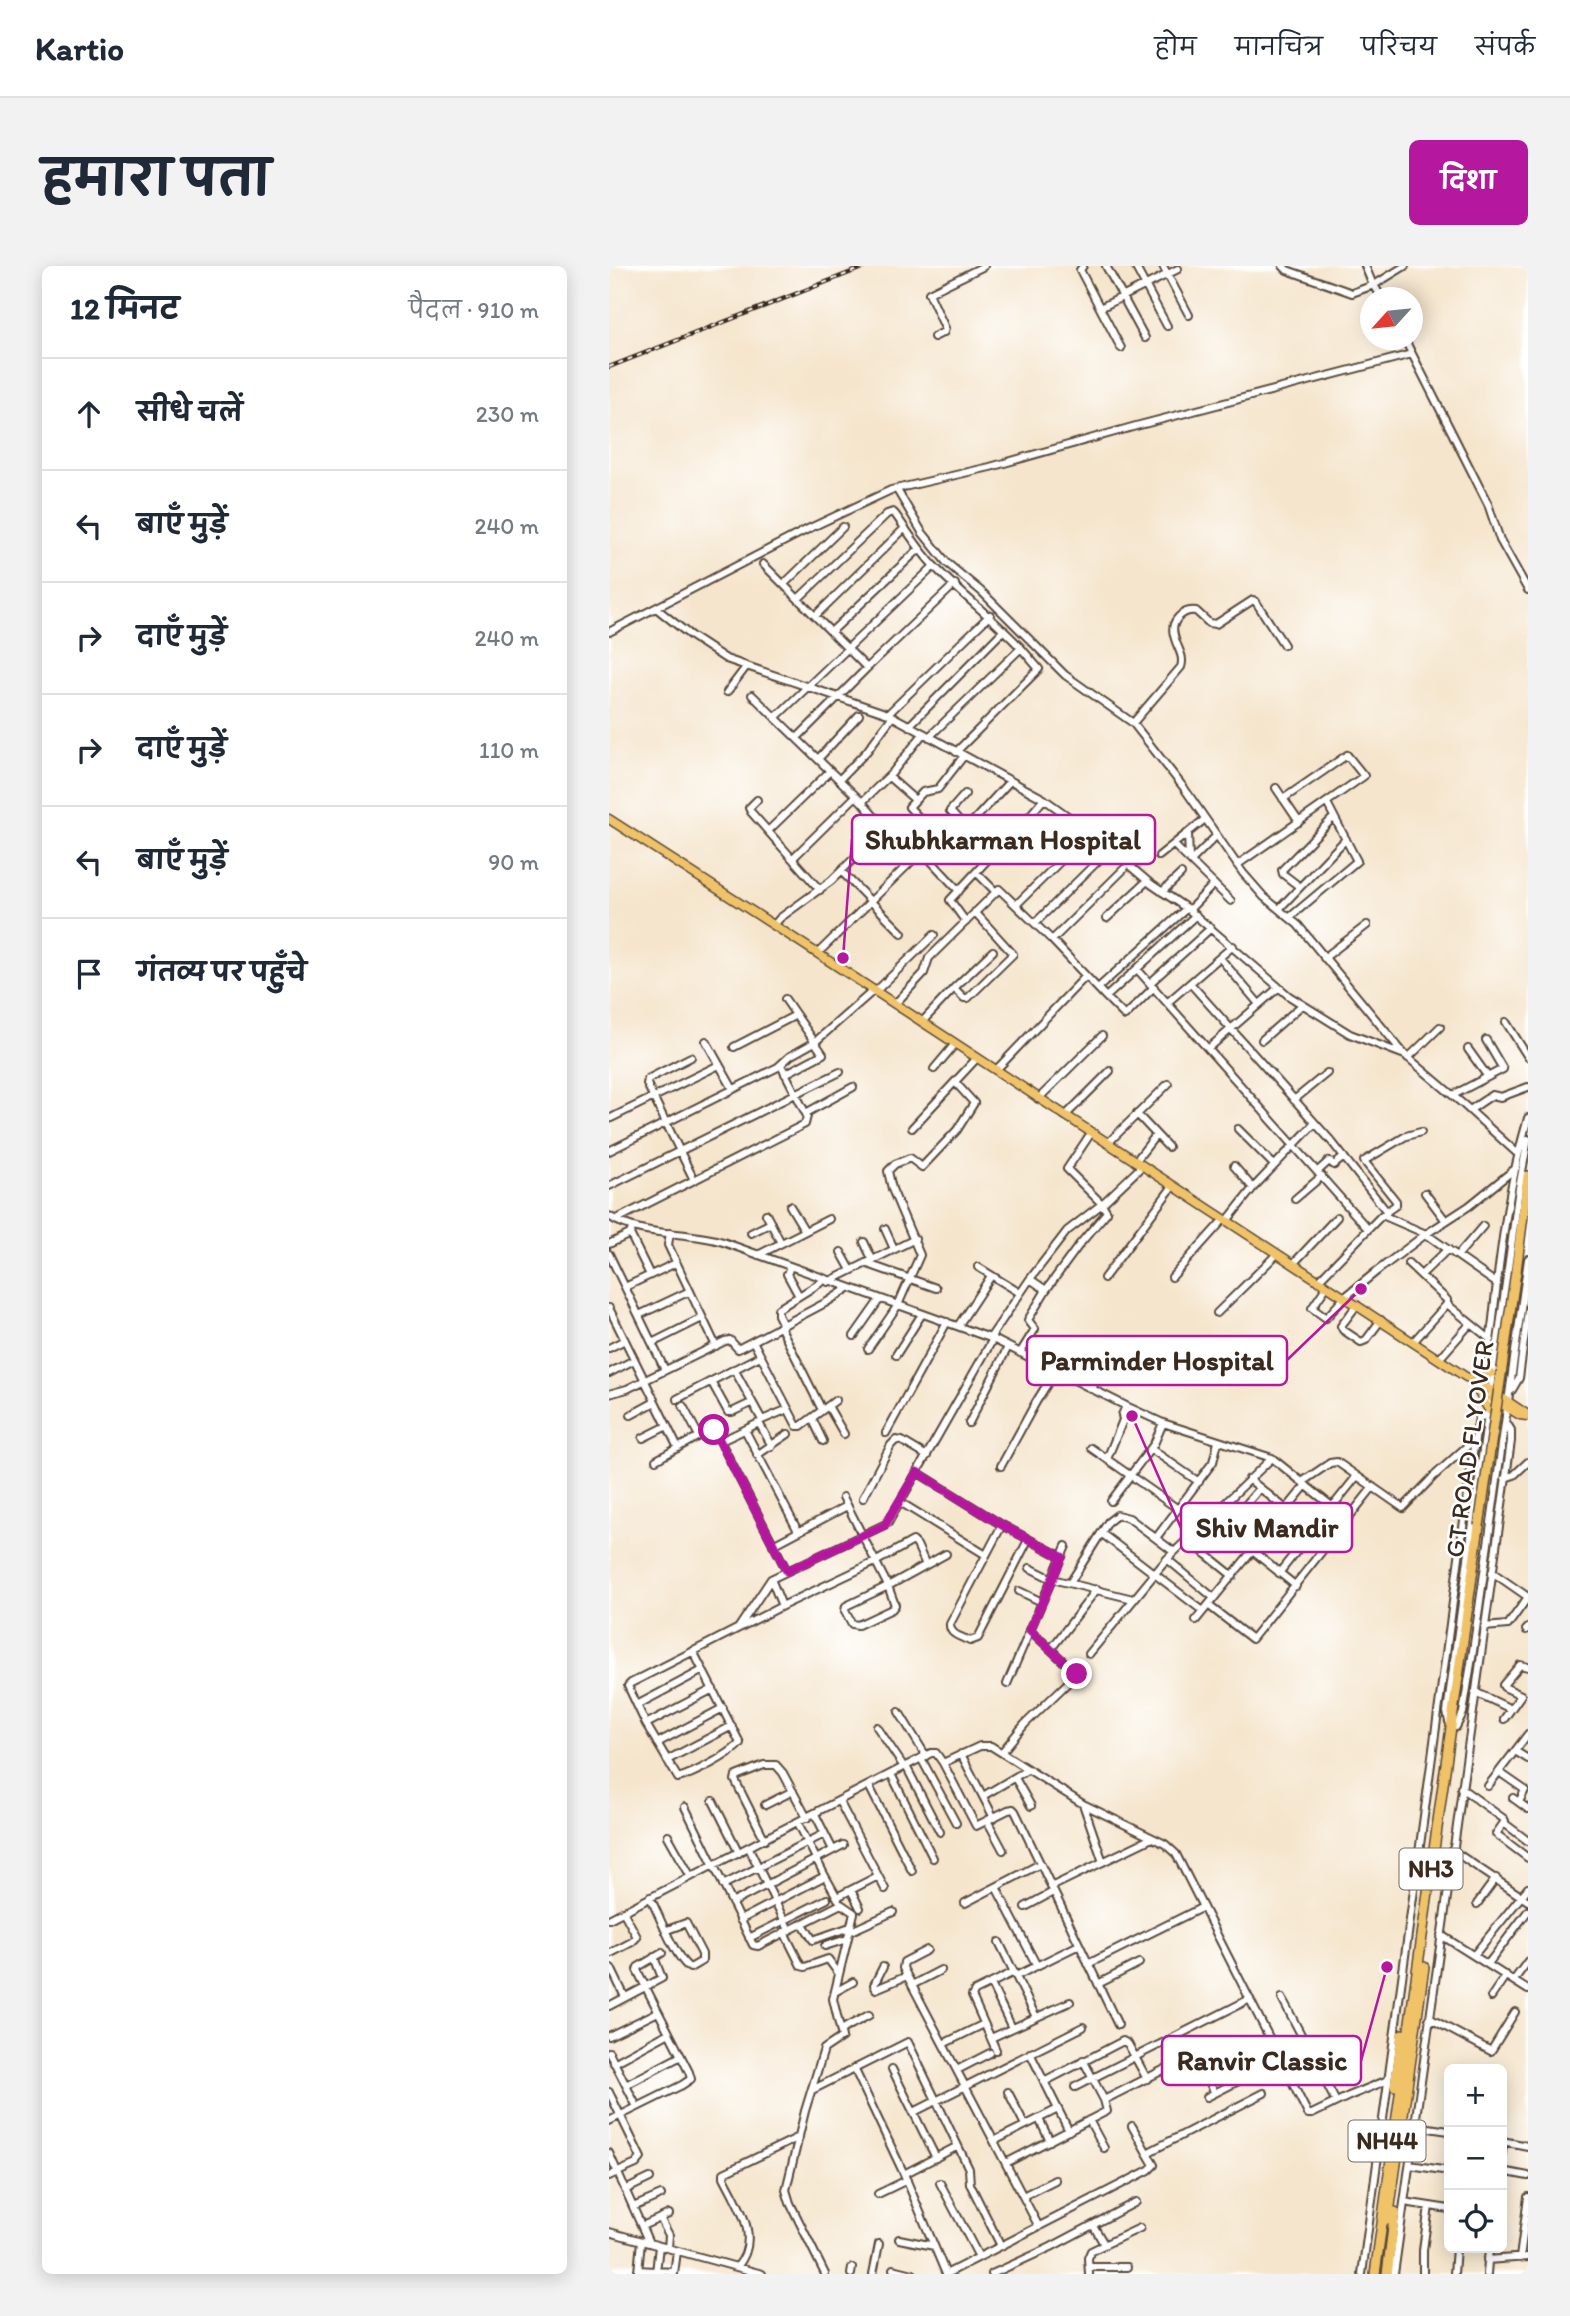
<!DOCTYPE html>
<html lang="hi">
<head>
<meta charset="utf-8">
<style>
	:root { --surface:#fff; --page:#f2f2f3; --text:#1f2937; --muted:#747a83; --line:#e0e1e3; --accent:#b5179e }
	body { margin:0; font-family:Itim,"Playpen Sans Deva",sans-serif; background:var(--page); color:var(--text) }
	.controls { position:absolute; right:21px; bottom:21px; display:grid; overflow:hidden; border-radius:10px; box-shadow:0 4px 18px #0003 }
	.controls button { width:63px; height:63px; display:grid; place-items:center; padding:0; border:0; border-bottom:2px solid var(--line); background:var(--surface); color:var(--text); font:35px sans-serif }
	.compass { position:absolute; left:751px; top:21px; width:63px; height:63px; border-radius:50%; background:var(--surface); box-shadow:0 4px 18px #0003; rotate:243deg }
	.stop { position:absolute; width:21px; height:21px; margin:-16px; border:5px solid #b5179e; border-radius:50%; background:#fff }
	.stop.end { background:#b5179e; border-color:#fff; box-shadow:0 2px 7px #0008 }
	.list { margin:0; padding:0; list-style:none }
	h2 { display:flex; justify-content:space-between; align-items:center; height:91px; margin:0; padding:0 28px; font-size:30px }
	h2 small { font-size:23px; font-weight:400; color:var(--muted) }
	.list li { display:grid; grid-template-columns:46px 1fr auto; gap:21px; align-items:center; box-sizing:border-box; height:112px; padding:0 28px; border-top:2px solid var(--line) }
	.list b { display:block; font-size:26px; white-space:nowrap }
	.list em { font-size:23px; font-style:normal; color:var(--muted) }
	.icon { flex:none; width:38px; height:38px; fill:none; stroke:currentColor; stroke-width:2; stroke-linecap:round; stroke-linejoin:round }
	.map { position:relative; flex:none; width:919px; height:2008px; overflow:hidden; border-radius:10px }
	header { display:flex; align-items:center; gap:42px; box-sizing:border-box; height:98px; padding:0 35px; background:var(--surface); border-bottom:2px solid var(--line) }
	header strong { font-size:33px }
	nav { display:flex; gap:38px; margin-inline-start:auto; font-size:24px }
	.intro { display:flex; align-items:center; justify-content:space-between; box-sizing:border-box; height:168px; padding:0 42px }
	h1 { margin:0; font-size:49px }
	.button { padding:18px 32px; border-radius:10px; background:var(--accent); color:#fff; font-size:24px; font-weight:700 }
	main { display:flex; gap:42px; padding:0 42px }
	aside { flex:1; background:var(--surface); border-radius:10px; box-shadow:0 4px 18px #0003 }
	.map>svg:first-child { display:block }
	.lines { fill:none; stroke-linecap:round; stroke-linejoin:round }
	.minor-casing { stroke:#574638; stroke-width:10 }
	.major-casing { stroke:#574638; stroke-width:11 }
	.highway-casing { stroke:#574638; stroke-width:12 }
	.minor { stroke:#fff; stroke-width:6 }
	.major { stroke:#f0c369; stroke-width:8 }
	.highway { stroke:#f0c369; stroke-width:9 }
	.rail-casing { stroke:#3b2a1e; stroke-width:4.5 }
	.rail { stroke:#fff; stroke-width:2; stroke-dasharray:5; stroke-linecap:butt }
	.highway-bridge-casing { stroke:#574638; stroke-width:12; stroke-linecap:butt }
	.highway-bridge { stroke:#f0c369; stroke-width:9 }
	.route { stroke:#b5179e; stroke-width:9 }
	.labels { text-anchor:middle; stroke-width:5; stroke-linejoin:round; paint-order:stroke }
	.shield { fill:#fff; stroke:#766a62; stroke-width:2 }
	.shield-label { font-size:24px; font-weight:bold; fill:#3b2a1e }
	.street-label { font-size:26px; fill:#3b2a1e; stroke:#fff }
	.leader { fill:none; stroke:#b5179e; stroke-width:2.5 }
	.callout-dot { fill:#b5179e; stroke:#fff; stroke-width:2.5 }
	.callout { fill:#fff; stroke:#b5179e; stroke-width:2.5 }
	.callout-label { font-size:28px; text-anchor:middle; font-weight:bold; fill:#3b2a1e }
</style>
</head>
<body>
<header>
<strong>Kartio</strong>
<nav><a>होम</a><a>मानचित्र</a><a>परिचय</a><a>संपर्क</a></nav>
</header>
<div class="intro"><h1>हमारा पता</h1><a class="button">दिशा</a></div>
<main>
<aside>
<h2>12 मिनट<small>पैदल · 910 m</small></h2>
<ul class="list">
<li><svg class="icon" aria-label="ahead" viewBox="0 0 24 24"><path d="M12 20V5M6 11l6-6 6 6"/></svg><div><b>सीधे चलें</b></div><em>230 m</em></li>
<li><svg class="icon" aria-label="left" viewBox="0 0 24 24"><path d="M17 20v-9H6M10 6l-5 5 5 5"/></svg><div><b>बाएँ मुड़ें</b></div><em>240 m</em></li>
<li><svg class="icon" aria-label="right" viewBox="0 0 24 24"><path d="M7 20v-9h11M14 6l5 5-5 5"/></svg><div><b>दाएँ मुड़ें</b></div><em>240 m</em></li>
<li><svg class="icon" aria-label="right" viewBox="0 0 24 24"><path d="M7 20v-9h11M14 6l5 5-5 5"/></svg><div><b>दाएँ मुड़ें</b></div><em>110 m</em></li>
<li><svg class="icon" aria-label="left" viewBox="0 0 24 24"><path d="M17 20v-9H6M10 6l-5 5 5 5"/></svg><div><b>बाएँ मुड़ें</b></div><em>90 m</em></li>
<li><svg class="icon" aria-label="arrive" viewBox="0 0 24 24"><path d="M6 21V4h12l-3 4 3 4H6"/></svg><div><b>गंतव्य पर पहुँचे</b></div></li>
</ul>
</aside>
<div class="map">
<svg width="919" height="2008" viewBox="0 0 919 2008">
	<rect width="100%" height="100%" fill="#fff"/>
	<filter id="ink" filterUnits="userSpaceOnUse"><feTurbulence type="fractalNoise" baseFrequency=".0143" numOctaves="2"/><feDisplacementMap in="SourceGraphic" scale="14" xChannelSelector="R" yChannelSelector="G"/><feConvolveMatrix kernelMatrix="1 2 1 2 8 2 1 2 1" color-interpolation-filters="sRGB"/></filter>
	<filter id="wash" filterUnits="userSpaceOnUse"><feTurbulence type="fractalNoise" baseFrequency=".00686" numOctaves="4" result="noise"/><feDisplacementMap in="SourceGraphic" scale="28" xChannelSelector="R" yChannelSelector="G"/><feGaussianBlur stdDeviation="1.57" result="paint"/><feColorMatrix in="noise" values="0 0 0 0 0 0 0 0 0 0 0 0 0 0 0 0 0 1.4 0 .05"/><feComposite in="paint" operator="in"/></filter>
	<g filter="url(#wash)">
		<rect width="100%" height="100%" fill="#f5e5cc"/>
	</g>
	<g filter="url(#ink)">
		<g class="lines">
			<!-- minor casing -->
			<g class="minor-casing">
				<path id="minor" d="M474 0 471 4 512 82
					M497 0 536 72
					M526 0 558 60
					M554 0 580 49
					M674 0 678 4 743 27 765 19 796 0
					M756 0 764 19
					M765 19 773 32
					M491 42 569 3
					M325 71 335 66 336 62 320 27 375 0
					M796 74 879 238 891 274 919 324
					M288 224 313 266 338 297 373 326 456 409 524 457 575 522 634 607 655 631 689 659 796 789
					M154 298 189 333 278 248 284 246 286 248C299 266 310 284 325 300 353 329 385 353 412 382L320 471
					M175 318 234 261
					M47 342 82 370 117 393 279 448 435 533 481 566 542 618 580 644 680 730 741 768 796 789 855 839 909 888
					M206 350 296 262
					M0 366 201 262 282 224 381 201 527 160 803 88
					M222 366 310 283
					M258 402 346 318
					M118 426 137 401
					M143 429 253 536 274 561 272 566 222 615 171 652 165 659
					M279 448 381 349
					M167 451 325 300
					M524 457 572 401C576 389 567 381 565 369 561 355 574 343 587 345L600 357 607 358 644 334 647 336 675 379
					M300 460 395 364
					M188 472 258 402 189 333
					M347 486 430 403 412 382
					M209 493 250 449
					M280 511 306 534
					M230 514 258 485 283 451
					M667 522 690 556
					M356 528 341 545 357 563
					M148 534 140 542 142 546 211 624
					M253 536 283 507 314 468
					M410 562 435 533
					M159 565 221 505
					M579 567 580 593
					M298 569 313 585
					M326 569 300 541 314 526 329 523 354 491
					M491 574 512 555
					M565 579 622 635
					M375 581 393 561
					M550 590 596 553
					M184 592 247 530
					M582 595 607 570
					M628 599 755 510 738 489 674 533
					M232 605 293 667
					M367 606 386 625
					M691 621 674 608 673 604 725 551
					M553 626 572 608
					M408 638 481 566
					M670 643 737 573
					M580 644 605 618
					M681 651 748 595 718 537
					M498 652 538 615
					M357 656 341 634 382 590 357 563 401 515
					M426 657 498 586
					M443 674 515 603
					M209 687 313 585 350 625
					M611 692 650 738
					M715 692 758 659
					M528 703 758 962
					M541 717 602 662
					M581 717 723 876 778 946
					M545 721 516 750 497 731 587 649
					M345 722 355 732H359L404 688 366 646
					M489 722 578 642
					M267 725 325 669
					M559 736 624 680
					M286 738 315 707 320 692 390 623 443 674 477 710
					M313 756 345 722 384 685
					M897 756 919 791
					M653 774 693 739
					M97 775 124 823
					M125 781 187 749
					M600 782 669 722
					M859 783 879 811
					M82 791 39 813 38 818 85 914
					M799 792 831 761
					M325 803 346 778
					M387 804 477 710 497 731
					M176 808 214 788 176 733
					M844 829 894 803 877 774
					M429 833 493 770
					M685 834 718 807
					M861 844 883 829 892 831 919 821
					M197 847 244 821
					M528 848 559 881
					M456 850 501 805
					M0 853 110 799
					M303 862 368 792
					M629 863 665 899
					M498 878 559 818
					M0 885 169 801 181 790 206 776 265 724
					M526 896 547 869
					M625 900 644 922
					M709 905 720 895 725 899 735 891
					M0 920 231 806
					M816 927 837 955
					M686 933 713 910
					M181 940 196 965
					M777 946 787 939V935L755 895 797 870 812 866
					M157 948 172 977
					M0 950C33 972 76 964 114 976L384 1073 517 1140 554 1157 663 1192 693 1216 721 1197 728 1196 794 1242 825 1210 866 1173
					M6 954 196 858 198 850 172 799
					M618 955 644 922 706 857
					M276 963 285 983
					M61 967 59 979 107 1080
					M142 967 162 957
					M21 968 41 1009
					M255 976 263 993
					M0 978 21 968 22 965
					M232 986 242 1004
					M0 988 56 1104
					M149 989 220 953
					M849 989 874 960
					M256 997 327 1022
					M799 997 838 1034V1038L882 1074
					M684 998 728 951
					M181 1001 178 1008 190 1030
					M369 1001 411 1027
					M812 1009 839 983
					M563 1011 615 953
					M495 1012 564 920
					M421 1013 437 1024 470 979 498 946 493 938 458 903 482 867
					M710 1014 773 949 817 968 887 1017
					M219 1016 306 973
					M718 1020 703 1042 717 1052 736 1031 768 1005 817 968 860 940 907 902
					M16 1021 67 997
					M748 1039 732 1060 734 1064 752 1076 757 1074 772 1054
					M0 1042 69 1182
					M608 1047 668 988
					M30 1049 81 1025
					M174 1059 169 1049V1043L216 1014
					M171 1060 213 1144
					M349 1060 382 1010
					M245 1070 271 1033
					M381 1072 421 1013 458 965 493 938 533 900
					M144 1075 188 1160H192L227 1134
					M805 1075 838 1038
					M43 1077 93 1052
					M0 1082 16 1074
					M259 1083 289 1039 311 989 283 923 279 905 286 898 301 892 313 901 348 864 365 837 346 816
					M411 1087 426 1063 419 1054 437 1024
					M287 1089 313 1048
					M831 1092 861 1058
					M125 1103 153 1154 179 1143
					M0 1107 25 1094
					M883 1111C876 1093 882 1072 884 1053 891 986 900 917 919 852
					M102 1115 119 1146H123L142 1137
					M482 1123 507 1087
					M903 1124 910 1112 919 1045
					M0 1128 18 1123 116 1075 121 1074 129 1083 218 1036 238 1023
					M68 1133 151 1090
					M74 1140 90 1170
					M219 1140 235 1168
					M22 1149 46 1136
					M203 1152 214 1175
					M360 1157 399 1081
					M136 1164 189 1265
					M277 1167 338 1056
					M34 1172 58 1160
					M112 1175 150 1157 163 1180
					M482 1182 569 1243
					M542 1183 590 1216
					M148 1189 179 1168
					M498 1193 514 1154 513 1149 517 1140
					M47 1194 90 1170 106 1165 178 1305
					M392 1200 427 1136 447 1104
					M308 1206 393 1259 453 1291
					M896 1212 905 1209 919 1196
					M640 1213 704 1265
					M695 1218 724 1241
					M234 1231 279 1320 286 1339 283 1343 249 1359 243 1358 236 1345 237 1340 279 1320 337 1288
					M254 1232 282 1179 287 1174 293 1175 318 1190
					M502 1235 545 1178 554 1157
					M291 1236 377 1289
					M600 1250 687 1320
					M393 1259 341 1358C340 1369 353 1371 361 1375L369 1372 419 1274
					M616 1263 651 1222
					M492 1267 594 1345
					M547 1272 604 1196 609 1176
					M578 1273 624 1310
					M164 1279 238 1240
					M558 1293 605 1332
					M317 1299 308 1279 304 1275 266 1296 173 1340 162 1313 279 1257 384 1073
					M421 1302 443 1313 524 1333
					M883 1306 919 1331
					M670 1307 748 1210
					M461 1317 499 1256 508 1249 520 1252 565 1286
					M410 1325 433 1336
					M599 1339 643 1373 764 1221
					M587 1354 697 1219
					M130 1361 162 1313
					M875 1361 899 1359 919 1331
					M917 1364 919 1362
					M442 1383 488 1323
					M84 1385 131 1477C121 1489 84 1508 69 1512L37 1458 19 1420 22 1417 173 1340
					M480 1388 558 1293 663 1192
					M398 1418 457 1280
					M866 1426 902 1443
					M28 1439 94 1404
					M290 1446 317 1490
					M895 1453 912 1429 895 1421 894 1419 911 1399 919 1401
					M840 1456 838 1446 910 922 919 873
					M37 1458 104 1423
					M268 1461 295 1501
					M847 1461 854 1447 864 1385 919 993
					M48 1477 114 1442
					M906 1485 919 1493
					M393 1486 416 1458 468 1408 421 1364
					M352 1488 385 1552
					M312 1492 347 1557
					M58 1494 123 1460
					M334 1497 367 1560 399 1544 404 1543 406 1545 509 1759
					M297 1500 331 1566
					M890 1506 916 1524 910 1536
					M282 1508 324 1592
					M406 1512 422 1540
					M260 1520 303 1605
					M879 1520 919 1468
					M852 1522 895 1553 896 1555 887 1568 919 1592
					M374 1530 418 1504
					M904 1532 919 1543
					M104 1535 130 1587
					M230 1535 276 1623
					M474 1538 494 1596
					M156 1539 184 1525
					M76 1541 144 1679 149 1680 232 1638 245 1647 224 1733 233 1771 215 1783 196 1845 177 1924 181 1937 216 2008
					M206 1548 224 1584
					M379 1556 394 1584
					M895 1557 919 1575
					M59 1570 82 1611
					M156 1574 126 1514 127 1510 155 1499H167L174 1507 198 1552
					M140 1582 180 1664
					M843 1584 919 1635
					M216 1610 229 1633
					M114 1619 215 1568
					M387 1621 428 1700
					M442 1621 543 1572
					M242 1624 251 1642
					M41 1631C49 1647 67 1694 81 1702L93 1695V1688L77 1657 58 1664
					M228 1631 269 1610
					M123 1637 234 1579
					M356 1637 431 1598
					M868 1638 887 1612
					M416 1641 444 1626
					M0 1653 322 1487H327L334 1497 371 1480H382L474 1538 556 1578 567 1588 699 1848H703L740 1830 779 1814
					M131 1654 216 1610 189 1557
					M194 1658 204 1674 241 1661
					M175 1666 192 1700 196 1701 219 1693 230 1708
					M240 1666 284 1646
					M832 1669 919 1724
					M140 1672 218 1633
					M390 1676 427 1751
					M216 1680 238 1673
					M318 1684 295 1696 294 1702 430 1961
					M0 1688 23 1676 28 1671 14 1645
					M865 1689 919 1622
					M479 1698 594 1641
					M879 1698 919 1645
					M274 1701 265 1719 267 1723 298 1710
					M2 1702 16 1731
					M407 1710 470 1679
					M905 1714 919 1695
					M382 1718 403 1762
					M489 1718 530 1697
					M303 1719 332 1704
					M226 1726 244 1716
					M882 1731 897 1709
					M673 1732 727 1836
					M0 1740 53 1712 45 1691
					M820 1752 882 1785 906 1746
					M232 1764 260 1749
					M0 1770 49 1746
					M382 1772 461 1736
					M334 1778 375 1758
					M387 1784 363 1730 366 1725 405 1706
					M0 1786 28 1841
					M421 1787 460 1865
					M585 1787 606 1827
					M669 1789 695 1774
					M578 1791 605 1778 624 1818
					M5 1797 60 1767
					M245 1802 295 1908 337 2008 540 1904 545 1899 538 1887 655 1827
					M283 1803 327 1892
					M348 1804 381 1787
					M435 1816 514 1775 519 1778 538 1813
					M17 1819 72 1790
					M466 1821 641 1733
					M203 1824 299 1776 349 1880 295 1908
					M0 1826 32 1892 27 1898 0 1910
					M399 1826 416 1859
					M598 1831 671 1794
					M495 1834 570 1796
					M305 1846 474 1761
					M430 1853 441 1875
					M480 1854 495 1882
					M0 1855 73 1819 82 1813 80 1806 28 1704 29 1701 53 1687
					M523 1860 538 1887
					M806 1860 840 1865
					M385 1875 449 1843
					M893 1875 919 1880
					M349 1880 360 1903 361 1918 392 1980
					M0 1887 40 1977
					M893 1887 894 1875
					M397 1897 498 1845 495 1834 474 1794
					M801 1899 840 1905
					M893 1905 919 1910
					M331 1917 370 1991
					M16 1924 41 1912
					M269 1928 298 1914
					M414 1930 446 1914
					M795 1936 840 1943
					M24 1941 52 1929
					M51 1952 60 1969 59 1982
					M484 1959 495 1978
					M33 1960 60 1948
					M0 1966 153 2008
					M290 1973 325 1980
					M911 1992 919 1931
					M878 1994 919 1991
					M128 2001C153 1972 129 1939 115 1911V1907L190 1871
					M480 2001H518
					M284 2003 304 2008
					M29 2004 65 2006
					M29 2006 32 1975
					M47 2006 50 1980
					M65 2008 68 1985
					M242 2008 243 2002
					M264 2008 270 1978
					M383 2008 442 1981 527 1936
					M480 2008 479 1992 482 1985 531 1962
					M753 2008 866 1173 870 1152 879 1148
					M785 2008 902 1175V1164L897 1156
					M814 2008V1984L820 1940
					M845 2008 847 1982
					M878 2008 880 1982"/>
			</g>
			<!-- major casing -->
			<g class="major-casing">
				<path id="major" d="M0 553 194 678 857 1111 866 1114 919 1149
					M866 1114 882 1107
					M866 1120 880 1144
					M883 1132 911 1149 918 1150"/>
			</g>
			<!-- highway casing -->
			<g class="highway-casing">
				<path id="highway" d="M907 1005 919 910
					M786 1820 793 1768
					M779 1954 815 1701
					M766 2008 870 1260
					M778 2008 786 1946"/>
			</g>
			<!-- minor -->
			<use href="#minor" class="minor"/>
			<!-- major -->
			<use href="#major" class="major"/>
			<!-- highway -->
			<use href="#highway" class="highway"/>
			<!-- rail casing -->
			<g class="rail-casing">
				<path id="rail" d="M0 101 258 0"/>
			</g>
			<!-- rail -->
			<use href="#rail" class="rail"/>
			<!-- highway-bridge casing -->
			<g class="highway-bridge-casing">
				<path id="highway-bridge" d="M870 1260 907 1005"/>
			</g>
			<!-- highway-bridge -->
			<use href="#highway-bridge" class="highway-bridge"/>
		</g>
	</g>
	<g class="lines" filter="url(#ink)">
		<!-- route -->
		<path class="route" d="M105 1164 178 1305 276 1259 308 1206 393 1259 453 1291 421 1364 468 1408"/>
	</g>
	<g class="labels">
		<!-- shield labels -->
		<g class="shield">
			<rect x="790.5" y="1582.5" width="63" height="41" rx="5"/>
			<rect x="739.5" y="1854.5" width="77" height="41" rx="5"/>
		</g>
		<g class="shield-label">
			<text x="822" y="1611">NH3</text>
			<text x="778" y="1883">NH44</text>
		</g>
		<!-- street labels -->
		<g class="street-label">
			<text transform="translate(860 1183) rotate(-82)" y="9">GT ROAD FLYOVER</text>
		</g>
	</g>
	<!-- callouts -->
	<path class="leader" d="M234 692L243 573M752 1023L678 1094M523 1150L572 1262M778 1701L752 1795"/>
	<g class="callout-dot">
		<circle cx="234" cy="692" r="7"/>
		<circle cx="752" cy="1023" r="7"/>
		<circle cx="523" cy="1150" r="7"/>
		<circle cx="778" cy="1701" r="7"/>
	</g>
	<g class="callout">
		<rect x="243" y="549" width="303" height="49" rx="7"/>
		<rect x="418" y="1070" width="260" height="49" rx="7"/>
		<rect x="572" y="1237" width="171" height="49" rx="7"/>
		<rect x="553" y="1770" width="199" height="49" rx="7"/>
	</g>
	<g class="callout-label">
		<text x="394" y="583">Shubhkarman Hospital</text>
		<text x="548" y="1104">Parminder Hospital</text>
		<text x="658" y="1271">Shiv Mandir</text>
		<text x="653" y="1804">Ranvir Classic</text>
	</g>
</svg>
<div class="controls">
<button>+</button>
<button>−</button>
<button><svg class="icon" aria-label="locate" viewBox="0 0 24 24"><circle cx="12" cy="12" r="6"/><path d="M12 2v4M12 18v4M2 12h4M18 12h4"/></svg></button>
</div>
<svg class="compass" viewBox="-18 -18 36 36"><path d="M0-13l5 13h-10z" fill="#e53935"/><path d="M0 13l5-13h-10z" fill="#747a83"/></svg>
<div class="stop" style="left:105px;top:1164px"></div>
<div class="stop end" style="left:468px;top:1408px"></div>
</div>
</main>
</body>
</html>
